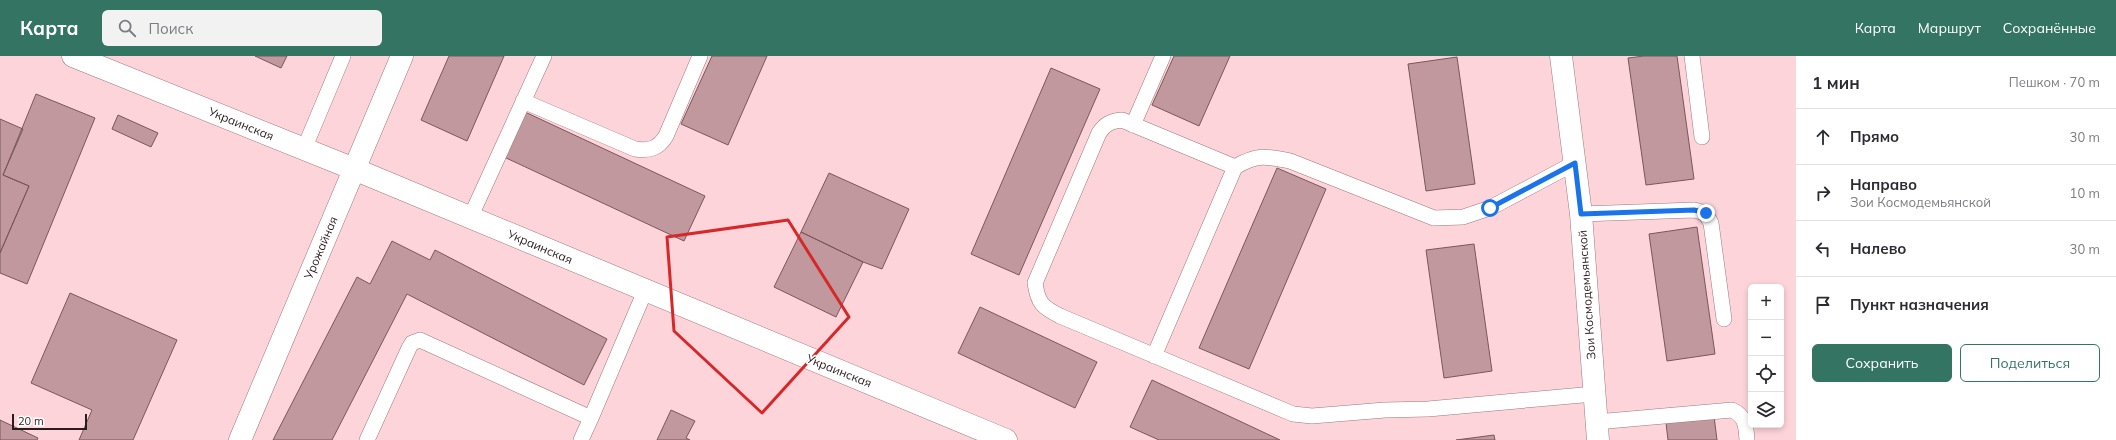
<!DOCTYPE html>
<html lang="ru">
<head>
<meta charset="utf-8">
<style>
	:root { --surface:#fff; --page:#f2f2f3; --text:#2b2b33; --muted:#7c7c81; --line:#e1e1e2; --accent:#347463 }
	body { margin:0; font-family:Mulish,sans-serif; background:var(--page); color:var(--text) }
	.controls { position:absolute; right:12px; bottom:12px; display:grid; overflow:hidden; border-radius:6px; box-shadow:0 2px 6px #0003 }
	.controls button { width:36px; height:36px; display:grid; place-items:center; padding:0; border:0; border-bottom:1px solid var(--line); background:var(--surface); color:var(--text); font:20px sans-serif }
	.scale { position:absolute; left:12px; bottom:10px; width:75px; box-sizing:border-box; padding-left:4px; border:2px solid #2a1c1e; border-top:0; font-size:11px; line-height:14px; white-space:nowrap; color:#2a1c1e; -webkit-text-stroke:3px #fff; paint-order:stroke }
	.stop { position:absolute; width:12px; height:12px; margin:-9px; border:3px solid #1a73e8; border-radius:50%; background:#fff }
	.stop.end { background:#1a73e8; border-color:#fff; box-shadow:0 1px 4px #0008 }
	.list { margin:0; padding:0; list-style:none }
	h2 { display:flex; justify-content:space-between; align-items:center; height:52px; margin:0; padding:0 16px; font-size:17px }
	h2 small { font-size:13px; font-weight:400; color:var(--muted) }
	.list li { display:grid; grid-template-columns:26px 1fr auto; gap:12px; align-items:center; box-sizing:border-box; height:56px; padding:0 16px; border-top:1px solid var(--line) }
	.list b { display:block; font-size:15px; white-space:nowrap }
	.list p { margin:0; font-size:13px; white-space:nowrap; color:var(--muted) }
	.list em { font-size:13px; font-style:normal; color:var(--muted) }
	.actions { display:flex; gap:8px; padding:12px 16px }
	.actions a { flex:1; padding:9px 0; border:1px solid var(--accent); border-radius:6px; text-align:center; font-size:14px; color:var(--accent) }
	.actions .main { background:var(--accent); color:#fff }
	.icon { flex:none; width:22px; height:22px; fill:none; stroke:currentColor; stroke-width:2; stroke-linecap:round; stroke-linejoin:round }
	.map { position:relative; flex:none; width:1796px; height:384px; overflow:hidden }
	header { display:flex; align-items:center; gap:24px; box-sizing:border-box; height:56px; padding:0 20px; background:var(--accent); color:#fff }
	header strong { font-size:19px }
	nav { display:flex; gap:22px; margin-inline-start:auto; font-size:14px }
	.search { width:280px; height:36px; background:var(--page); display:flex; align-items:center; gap:10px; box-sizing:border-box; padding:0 14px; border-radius:6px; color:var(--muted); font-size:15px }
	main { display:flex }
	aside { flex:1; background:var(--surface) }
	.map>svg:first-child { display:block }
	.building { fill:#c0989e; stroke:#7a575c }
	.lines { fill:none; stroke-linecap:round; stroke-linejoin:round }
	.lane-casing { stroke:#9d787d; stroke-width:16 }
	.street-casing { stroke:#9d787d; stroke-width:23 }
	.secondary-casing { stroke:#9d787d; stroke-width:23 }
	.lane { stroke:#fff; stroke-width:15 }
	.street { stroke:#fff; stroke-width:22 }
	.secondary { stroke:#fff; stroke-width:22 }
	.route { stroke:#1a73e8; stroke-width:5 }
	.marked { fill:none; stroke:#d62828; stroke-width:3; stroke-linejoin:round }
	.labels { text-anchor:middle; stroke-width:3.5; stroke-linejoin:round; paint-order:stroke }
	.street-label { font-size:12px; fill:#2a1c1e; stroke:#fff }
</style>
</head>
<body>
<header>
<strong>Карта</strong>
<div class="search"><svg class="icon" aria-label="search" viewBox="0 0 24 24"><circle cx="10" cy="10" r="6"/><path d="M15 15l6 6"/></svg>Поиск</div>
<nav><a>Карта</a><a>Маршрут</a><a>Сохранённые</a></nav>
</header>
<main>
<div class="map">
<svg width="1796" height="384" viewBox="0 0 1796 384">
	<rect width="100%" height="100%" fill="#fdd4d9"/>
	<!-- building -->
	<path class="building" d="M255 0H287L281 12Z
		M449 0H504L467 85 421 64Z
		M712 0H767L728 89 681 68Z
		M1174 0H1230L1199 70 1152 49Z
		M1644 0H1677L1694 123 1646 129 1628 2Z
		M1457 1 1475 128 1426 135 1408 8Z
		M1051 12 1100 33 1019 219 971 198Z
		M36 38 95 62 27 228 0 217V197L29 130 3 119Z
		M525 56 705 140 684 185 504 101Z
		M118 59 158 77 151 91 112 73Z
		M0 63 23 73 3 119 29 130 0 197Z
		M1277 112 1326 133 1249 313 1199 292Z
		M829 117 909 153 882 213 863 206 801 176Z
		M1697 171 1715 298 1667 305 1649 178Z
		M801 176 863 206 836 261 774 231Z
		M392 185 430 204 435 194 607 283 584 329 407 238 332 384H273L357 221 370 228Z
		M1474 188 1492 315 1444 322 1426 194Z
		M70 237 177 284 133 384H79L92 354 31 327Z
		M980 251 1097 306 1075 352 958 297Z
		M1152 324 1280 384H1159L1130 371Z
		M671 354 695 365 686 382 690 384H657Z
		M1714 360 1717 384H1668L1666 367Z
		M0 364 38 382 37 384H0Z
		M1494 379 1495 384H1456Z"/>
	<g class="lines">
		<!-- lane casing -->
		<g class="lane-casing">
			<path id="lane" d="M1692 0 1702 81
				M523 45 635 93C649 95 658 93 666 80L700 0
				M1133 69 1163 0
				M304 93 343 0
				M1235 111 1122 64C1111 65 1105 68 1099 77L1035 227C1038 247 1042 251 1060 260L1293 358 1312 360 1385 354 1428 353 1594 338
				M1581 158 1694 154 1705 157 1711 167 1724 263
				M470 162 544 0
				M1154 300 1235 111C1257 98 1266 100 1290 105L1434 162 1463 161 1490 152 1575 107
				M1596 366 1732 354C1746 360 1746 371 1747 384
				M367 384 409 292 412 287 420 284 591 362 645 235
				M581 384 591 362"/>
		</g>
		<!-- street casing -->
		<g class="street-casing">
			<path id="street" d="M1561 0 1581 158 1598 384
				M240 384 402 0"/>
		</g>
		<!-- secondary casing -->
		<g class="secondary-casing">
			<path id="secondary" d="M73 0 354 113 1006 384"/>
		</g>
		<!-- lane -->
		<use href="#lane" class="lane"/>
		<!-- street -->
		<use href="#street" class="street"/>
		<!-- secondary -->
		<use href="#secondary" class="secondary"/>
	</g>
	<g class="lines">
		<!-- route -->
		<path class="route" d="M1490 152 1575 107 1581 158 1694 154 1706 157"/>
	</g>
	<!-- marked area -->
	<path class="marked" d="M788 164 849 261 762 357 674 275 667 181Z"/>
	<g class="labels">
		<!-- street labels -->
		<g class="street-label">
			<text transform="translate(241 68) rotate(22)" y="4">Украинская</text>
			<text transform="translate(540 191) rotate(23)" y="4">Украинская</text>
			<text transform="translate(321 192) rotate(-67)" y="4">Урожайная</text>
			<text transform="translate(1587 239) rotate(-94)" y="4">Зои Космодемьянской</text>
			<text transform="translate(839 315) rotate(22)" y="4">Украинская</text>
		</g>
	</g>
</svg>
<div class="controls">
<button>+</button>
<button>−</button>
<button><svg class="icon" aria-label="locate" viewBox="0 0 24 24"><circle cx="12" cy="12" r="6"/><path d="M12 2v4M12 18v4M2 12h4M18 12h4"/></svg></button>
<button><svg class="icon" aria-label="layers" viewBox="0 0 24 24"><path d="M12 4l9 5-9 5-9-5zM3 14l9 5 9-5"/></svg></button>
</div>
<div class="scale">20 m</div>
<div class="stop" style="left:1490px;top:152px"></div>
<div class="stop end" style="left:1706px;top:157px"></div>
</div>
<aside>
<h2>1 мин<small>Пешком · 70 m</small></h2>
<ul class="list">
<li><svg class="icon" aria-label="ahead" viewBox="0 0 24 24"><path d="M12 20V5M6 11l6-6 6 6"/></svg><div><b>Прямо</b></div><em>30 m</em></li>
<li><svg class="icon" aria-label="right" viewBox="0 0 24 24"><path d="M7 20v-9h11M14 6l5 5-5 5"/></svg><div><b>Направо</b><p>Зои Космодемьянской</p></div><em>10 m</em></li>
<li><svg class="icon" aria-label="left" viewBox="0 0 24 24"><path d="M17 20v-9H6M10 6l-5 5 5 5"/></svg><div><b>Налево</b></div><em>30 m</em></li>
<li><svg class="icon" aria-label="arrive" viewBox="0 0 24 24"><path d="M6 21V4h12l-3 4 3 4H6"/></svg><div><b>Пункт назначения</b></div></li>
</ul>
<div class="actions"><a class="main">Сохранить</a><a>Поделиться</a></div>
</aside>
</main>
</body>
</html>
